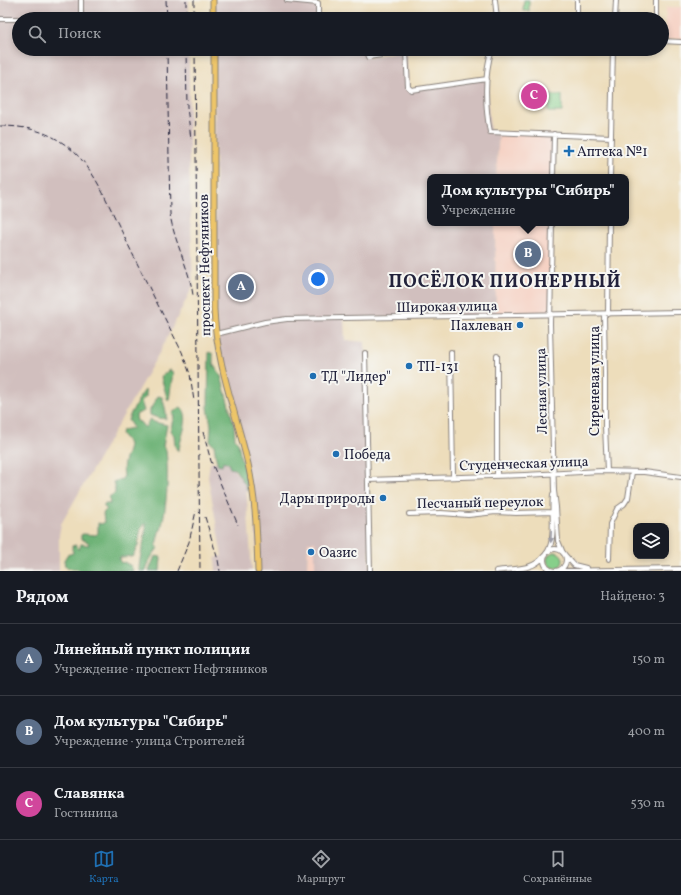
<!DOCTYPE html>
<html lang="ru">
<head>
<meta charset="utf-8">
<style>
	:root { --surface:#171b24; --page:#20242c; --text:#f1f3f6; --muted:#9ea1a6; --line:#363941; --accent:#1f6fb2 }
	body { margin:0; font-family:Vollkorn,serif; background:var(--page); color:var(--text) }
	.controls { position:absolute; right:12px; bottom:12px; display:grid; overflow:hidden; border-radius:8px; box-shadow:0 2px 6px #0003 }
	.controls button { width:36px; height:36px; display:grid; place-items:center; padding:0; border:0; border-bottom:1px solid var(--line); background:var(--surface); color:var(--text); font:20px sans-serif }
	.you { position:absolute; left:318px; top:279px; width:14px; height:14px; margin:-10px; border:3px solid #fff; border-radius:50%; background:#1a73e8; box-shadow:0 0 0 6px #1a73e833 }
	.badge { display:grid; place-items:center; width:26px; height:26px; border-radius:50%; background:var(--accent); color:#fff; font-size:13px; font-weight:700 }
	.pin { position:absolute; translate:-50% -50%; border:2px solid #fff; box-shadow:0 1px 4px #0006 }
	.popup { position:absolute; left:427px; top:174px; width:202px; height:52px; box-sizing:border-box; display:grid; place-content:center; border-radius:8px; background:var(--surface); filter:drop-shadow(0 1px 3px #0005); font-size:13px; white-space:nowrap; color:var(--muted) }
	.popup b { font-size:15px; color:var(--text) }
	.popup::after { content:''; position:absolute; left:50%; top:100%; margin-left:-8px; border:8px solid transparent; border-top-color:var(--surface) }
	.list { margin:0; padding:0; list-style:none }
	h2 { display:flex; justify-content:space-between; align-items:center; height:52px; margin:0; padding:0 16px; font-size:17px }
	h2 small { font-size:13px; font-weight:400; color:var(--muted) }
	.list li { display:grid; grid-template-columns:26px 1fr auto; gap:12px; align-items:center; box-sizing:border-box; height:72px; padding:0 16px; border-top:1px solid var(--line) }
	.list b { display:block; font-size:15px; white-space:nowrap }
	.list p { margin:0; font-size:13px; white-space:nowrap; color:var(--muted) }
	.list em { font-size:13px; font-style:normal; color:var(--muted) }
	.icon { flex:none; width:22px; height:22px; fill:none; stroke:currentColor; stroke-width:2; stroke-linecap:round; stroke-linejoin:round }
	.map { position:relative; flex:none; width:681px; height:571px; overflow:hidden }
	.search { position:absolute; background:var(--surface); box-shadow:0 2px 6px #0003; left:12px; right:12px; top:12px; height:44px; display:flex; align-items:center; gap:10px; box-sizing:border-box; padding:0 14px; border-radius:22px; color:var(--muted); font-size:15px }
	.sheet { height:268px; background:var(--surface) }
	nav { display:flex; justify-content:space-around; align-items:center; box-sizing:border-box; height:56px; border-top:1px solid var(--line); background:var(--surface); font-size:11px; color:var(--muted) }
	nav a { display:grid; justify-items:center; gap:2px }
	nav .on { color:var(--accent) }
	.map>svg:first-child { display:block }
	.built { fill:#f6d2c4 }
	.industrial { fill:#d1bfbe; fill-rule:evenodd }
	.green { fill:#87cf8a; stroke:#547862 }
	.forest { fill:#6db276; stroke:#486a58 }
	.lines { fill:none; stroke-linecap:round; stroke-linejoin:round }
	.minor-casing { stroke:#88807b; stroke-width:6 }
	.major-casing { stroke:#88807b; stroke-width:7 }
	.minor { stroke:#fff; stroke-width:4 }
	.major { stroke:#edc569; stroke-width:5 }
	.rail { stroke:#22223b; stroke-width:1; stroke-dasharray:6 3; stroke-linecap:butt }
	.oneway { fill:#9c9ca7 }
	.poi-dot { fill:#1f6fb2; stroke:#f6f6f2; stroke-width:1.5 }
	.labels { text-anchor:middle; stroke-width:4; stroke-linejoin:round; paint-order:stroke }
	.poi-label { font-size:14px; fill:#22223b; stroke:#f6f6f2; text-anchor:start }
	.street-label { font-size:14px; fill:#22223b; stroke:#f6f6f2 }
	.district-label { font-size:18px; font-weight:bold; letter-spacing:1px; fill:#22223b; stroke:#f6f6f2 }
</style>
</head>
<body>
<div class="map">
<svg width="681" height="571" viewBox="0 0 681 571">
	<rect width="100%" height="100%" fill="#f6f6f2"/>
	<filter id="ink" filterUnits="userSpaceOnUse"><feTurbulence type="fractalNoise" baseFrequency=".025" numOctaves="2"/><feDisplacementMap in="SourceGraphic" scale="8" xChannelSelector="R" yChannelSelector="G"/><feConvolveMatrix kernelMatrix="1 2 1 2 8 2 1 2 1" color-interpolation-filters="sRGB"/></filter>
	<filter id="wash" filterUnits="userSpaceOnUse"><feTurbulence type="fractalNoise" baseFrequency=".012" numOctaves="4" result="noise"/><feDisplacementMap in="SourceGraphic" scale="16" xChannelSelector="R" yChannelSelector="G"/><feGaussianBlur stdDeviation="0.9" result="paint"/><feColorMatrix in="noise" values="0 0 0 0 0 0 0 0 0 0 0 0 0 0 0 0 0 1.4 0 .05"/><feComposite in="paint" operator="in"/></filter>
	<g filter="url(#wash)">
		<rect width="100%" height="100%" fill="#edddbb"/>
		<!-- built -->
		<path class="built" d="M666 7H681V39H666Z
			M499 132 554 134 553 177H496Z
			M495 223H552L550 315 496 316Z
			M308 542H316L315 571H307Z"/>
		<!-- industrial -->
		<path class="industrial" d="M0 0H189V19H19V49H189V161L193 286 162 348 61 524 59 535V571H0Z
			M213 0H287L318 3V19H213Z
			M214 49H366L369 57 406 51 409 89 487 79V89L490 132H499L496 177H430V223H495L496 316 344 318 345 340 365 342 370 571H258L254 497 217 340ZM308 542H315V571L307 570Z
			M226 459 246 486 252 571H216L215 558 222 556 208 477 210 463Z"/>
		<!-- green -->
		<path class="green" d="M524 0H529V11H523Z
			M549 95H562V112H548Z
			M547 560a8 8 0 1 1 16 0a8 8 0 1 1-16 0Z"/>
		<!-- forest -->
		<path class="forest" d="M209 352 213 354V364L221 376 234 425 235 439 238 442 241 459 243 461 248 490H247L246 486 235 469 230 468 228 463 223 461 222 466 218 465 216 458 214 445 210 442 211 426 208 407Z
			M169 370 173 372 169 400 168 401 161 377Z
			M145 390 146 392V397L141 401 144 411 137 414 136 416 137 421 140 422 144 427H146L149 420 151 419 154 422 167 425 163 446 166 450C169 477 167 504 161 530H160L159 532 156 545 158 548 150 559 146 571H139C139 555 146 539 146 523L141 527 138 545 133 556 131 557 129 556 126 557H120L119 559 121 563 124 562 131 566 133 571H79L77 569C73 570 68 568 65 566L64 560 67 555 73 553 72 546 76 545 79 550 81 544 89 545 88 542 81 539V535L83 534 96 535 98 533V523L102 524 104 522 103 513 107 509 104 507V504H110L109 497 115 493V487L113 482 122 479 124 476C121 460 128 457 129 444L121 434 122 430 133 428 128 420 132 411 137 404 139 398Z
			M158 396 162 397C164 404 167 412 166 419L158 418 150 415V410Z
			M181 407C192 417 180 437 179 450H177L175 446 174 435 170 431 174 416 172 413Z
			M155 556 161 557 160 571H149Z"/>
	</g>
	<g filter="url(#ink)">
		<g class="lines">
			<!-- minor casing -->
			<g class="minor-casing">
				<path id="minor" d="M287 0 318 3V19
					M495 0 497 19
					M0 19H19
					M81 19V0
					M577 19V0
					M615 19 616 0
					M656 19V0
					M662 41 681 42
					M366 49 369 57 406 51 408 87 411 90 487 79
					M492 49C484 72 485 108 490 132L611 137
					M544 49H571
					M553 177 554 134
					M610 177 613 49
					M552 223 550 324 554 491 556 507 558 541 563 553
					M604 314 605 374V426L607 471
					M608 314 609 223
					M216 334 265 322 287 319 681 312
					M451 352 453 476
					M365 353 370 571
					M497 356V476
					M368 480 525 475 601 471 644 472 681 477
					M409 514 441 513 468 515 496 512 516 513 552 512
					M544 560a11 11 0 1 1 22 0a11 11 0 1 1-22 0Z
					M548 551C556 537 551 512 553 495
					M564 554 574 565 586 568
					M609 559 610 524 617 509 624 504 628 498 632 472
					M496 571C514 568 533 571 544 556
					M552 571 681 569"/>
			</g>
			<!-- major casing -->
			<g class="major-casing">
				<path id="major" d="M213 0V19
					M214 49V309C216 362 236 413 248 464 256 500 257 535 258 571"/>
			</g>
			<!-- minor -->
			<use href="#minor" class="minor"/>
			<!-- major -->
			<use href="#major" class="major"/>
			<!-- rail -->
			<path class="rail" d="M166 0 167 19
				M186 0V19
				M194 0V19
				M167 49 170 214C174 242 189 267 193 295
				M186 49 187 107 191 139
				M195 49 200 571
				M0 126C28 126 52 132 73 151 96 171 109 207 123 234 142 274 162 313 182 352L190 374 194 401
				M203 432 211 461 238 525
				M205 517 218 560 220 571
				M177 571 189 542 196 511"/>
		</g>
		<!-- one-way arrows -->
		<defs><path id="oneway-solid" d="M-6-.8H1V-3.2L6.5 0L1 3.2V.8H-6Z"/></defs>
		<use class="oneway" href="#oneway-solid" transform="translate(551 537) rotate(92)"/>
	</g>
	<!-- markers -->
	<g class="poi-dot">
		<path d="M567 145h4v4h4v4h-4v4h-4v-4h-4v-4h4z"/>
		<circle cx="520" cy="325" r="4"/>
		<circle cx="409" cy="366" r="4"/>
		<circle cx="313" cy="376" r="4"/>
		<circle cx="336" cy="454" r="4"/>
		<circle cx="383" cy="498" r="4"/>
		<circle cx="311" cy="552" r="4"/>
	</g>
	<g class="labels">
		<!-- poi labels -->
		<g class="poi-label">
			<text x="577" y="156">Аптека №1</text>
			<text x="512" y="330" text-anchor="end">Пахлеван</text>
			<text x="417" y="371">ТП-131</text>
			<text x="321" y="381">ТД "Лидер"</text>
			<text x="344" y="459">Победа</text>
			<text x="375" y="503" text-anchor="end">Дары природы</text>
			<text x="319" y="557">Оазис</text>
		</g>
		<!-- street labels -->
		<g class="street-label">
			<text transform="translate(204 265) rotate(-91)" y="5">проспект Нефтяников</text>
			<text transform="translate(447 306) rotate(-1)" y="5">Широкая улица</text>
			<text transform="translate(594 381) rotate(-90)" y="5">Сиреневая улица</text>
			<text transform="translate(541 391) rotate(-91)" y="5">Лесная улица</text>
			<text transform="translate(524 463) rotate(-2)" y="5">Студенческая улица</text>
			<text transform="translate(480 502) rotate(-1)" y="5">Песчаный переулок</text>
		</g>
		<!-- district labels -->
		<g class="district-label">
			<text x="505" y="287">ПОСЁЛОК ПИОНЕРНЫЙ</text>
		</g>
	</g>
</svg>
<div class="controls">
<button><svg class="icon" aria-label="layers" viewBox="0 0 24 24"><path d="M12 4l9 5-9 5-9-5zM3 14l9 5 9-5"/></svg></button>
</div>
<div class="you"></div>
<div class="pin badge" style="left:241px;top:287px;background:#5c6f8a">A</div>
<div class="pin badge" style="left:528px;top:254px;background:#5c6f8a">B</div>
<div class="popup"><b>Дом культуры &quot;Сибирь&quot;</b>Учреждение</div>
<div class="pin badge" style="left:534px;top:96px;background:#d1479c">C</div>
<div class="search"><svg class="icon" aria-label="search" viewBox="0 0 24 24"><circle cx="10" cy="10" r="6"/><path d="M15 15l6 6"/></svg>Поиск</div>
</div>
<section class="sheet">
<h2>Рядом<small>Найдено: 3</small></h2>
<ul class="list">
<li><span class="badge" style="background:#5c6f8a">A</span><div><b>Линейный пункт полиции</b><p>Учреждение · проспект Нефтяников</p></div><em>150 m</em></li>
<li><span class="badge" style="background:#5c6f8a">B</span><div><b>Дом культуры &quot;Сибирь&quot;</b><p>Учреждение · улица Строителей</p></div><em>400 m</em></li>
<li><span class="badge" style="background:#d1479c">C</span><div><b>Славянка</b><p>Гостиница</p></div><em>530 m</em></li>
</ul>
</section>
<nav>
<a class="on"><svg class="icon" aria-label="map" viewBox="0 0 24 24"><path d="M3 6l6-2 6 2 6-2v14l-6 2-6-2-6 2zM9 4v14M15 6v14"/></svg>Карта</a>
<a><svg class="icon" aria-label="directions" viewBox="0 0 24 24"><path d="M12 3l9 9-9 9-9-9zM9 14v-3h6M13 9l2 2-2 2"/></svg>Маршрут</a>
<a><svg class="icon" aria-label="saved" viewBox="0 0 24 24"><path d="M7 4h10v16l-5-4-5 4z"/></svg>Сохранённые</a>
</nav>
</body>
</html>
